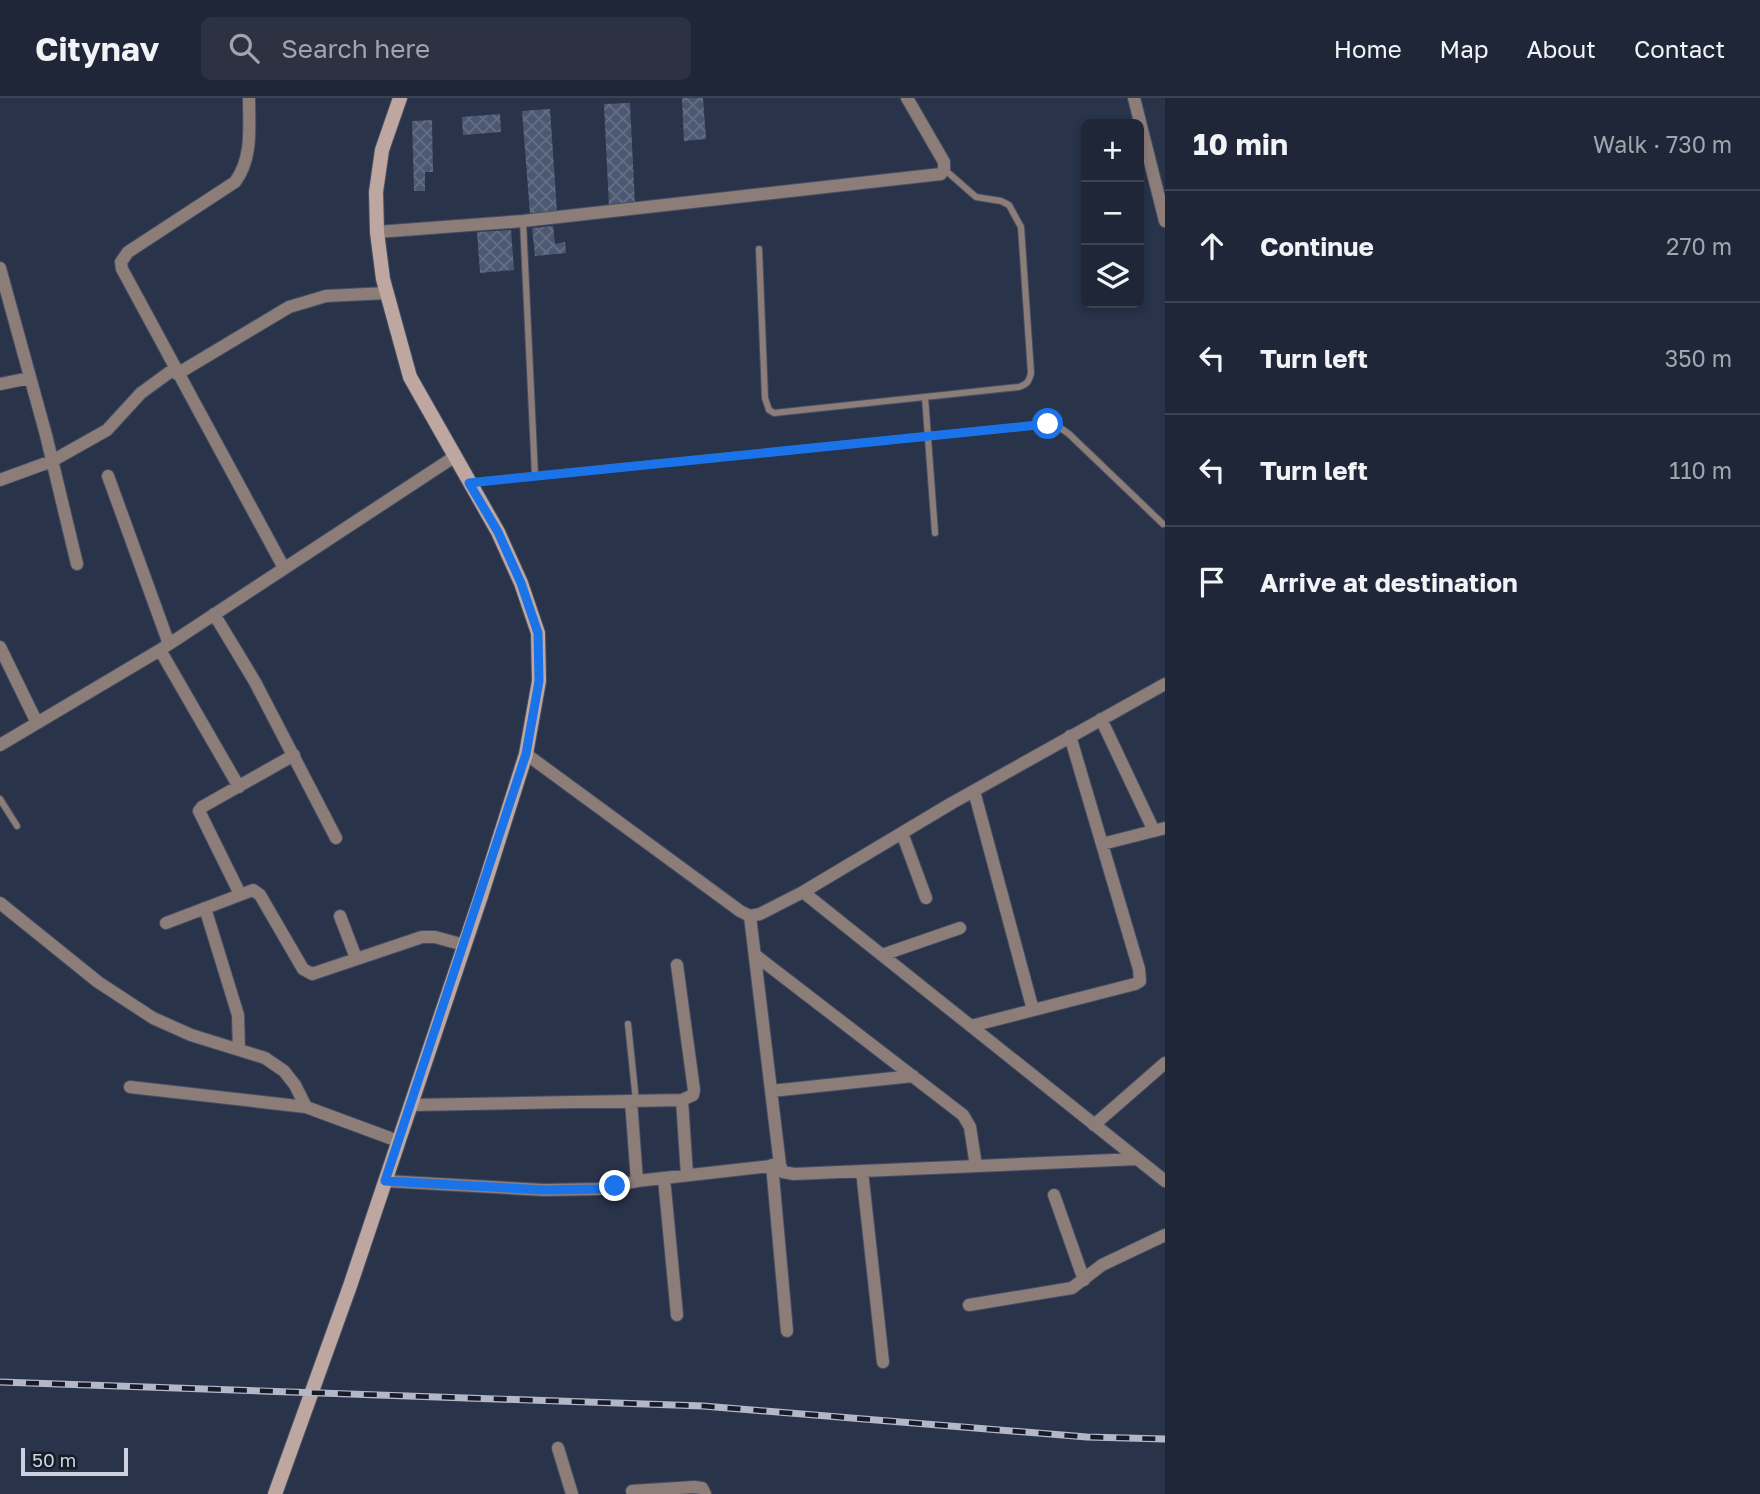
<!DOCTYPE html>
<html lang="en">
<head>
<meta charset="utf-8">
<style>
	:root { --surface:#1f2637; --page:#2c3242; --text:#f1f3f6; --muted:#a1a5ad; --line:#3c4352 }
	body { margin:0; font-family:"Golos Text",sans-serif; background:var(--page); color:var(--text) }
	.controls { position:absolute; right:21px; top:21px; display:grid; overflow:hidden; border-radius:10px; box-shadow:0 4px 10px #0003 }
	.controls button { width:63px; height:63px; display:grid; place-items:center; padding:0; border:0; border-bottom:2px solid var(--line); background:var(--surface); color:var(--text); font:35px sans-serif }
	.scale { position:absolute; left:21px; bottom:18px; width:107px; box-sizing:border-box; padding-left:7px; border:4px solid #cbd1e0; border-top:0; font-size:19px; line-height:24px; white-space:nowrap; color:#cbd1e0; -webkit-text-stroke:5px #161b25; paint-order:stroke }
	.stop { position:absolute; width:21px; height:21px; margin:-16px; border:5px solid #1a73e8; border-radius:50%; background:#fff }
	.stop.end { background:#1a73e8; border-color:#fff; box-shadow:0 2px 7px #0008 }
	.list { margin:0; padding:0; list-style:none }
	h2 { display:flex; justify-content:space-between; align-items:center; height:91px; margin:0; padding:0 28px; font-size:30px }
	h2 small { font-size:23px; font-weight:400; color:var(--muted) }
	.list li { display:grid; grid-template-columns:46px 1fr auto; gap:21px; align-items:center; box-sizing:border-box; height:112px; padding:0 28px; border-top:2px solid var(--line) }
	.list b { display:block; font-size:26px; white-space:nowrap }
	.list em { font-size:23px; font-style:normal; color:var(--muted) }
	.icon { flex:none; width:38px; height:38px; fill:none; stroke:currentColor; stroke-width:2; stroke-linecap:round; stroke-linejoin:round }
	.map { position:relative; flex:none; width:1165px; height:1396px; overflow:hidden }
	header { display:flex; align-items:center; gap:42px; box-sizing:border-box; height:98px; padding:0 35px; background:var(--surface); border-bottom:2px solid var(--line) }
	header strong { font-size:33px }
	nav { display:flex; gap:38px; margin-inline-start:auto; font-size:24px }
	.search { width:490px; height:63px; background:var(--page); display:flex; align-items:center; gap:18px; box-sizing:border-box; padding:0 24px; border-radius:10px; color:var(--muted); font-size:26px }
	main { display:flex }
	aside { flex:1; background:var(--surface) }
	.map>svg:first-child { display:block }
	.building { fill:url(#building-cross-hatch) }
	.lines { fill:none; stroke-linecap:round; stroke-linejoin:round }
	.lane-casing { stroke:#464f64; stroke-width:8 }
	.street-casing { stroke:#464f64; stroke-width:14 }
	.secondary-casing { stroke:#464f64; stroke-width:16 }
	.lane { stroke:#8d7d79; stroke-width:6 }
	.street { stroke:#8d7d79; stroke-width:12 }
	.secondary { stroke:#bfa7a1; stroke-width:14 }
	.rail-casing { stroke:#b2b8c9; stroke-width:7 }
	.rail { stroke:#161b25; stroke-width:4.5; stroke-dasharray:13; stroke-linecap:butt }
	.route { stroke:#1a73e8; stroke-width:9 }
</style>
</head>
<body>
<header>
<strong>Citynav</strong>
<div class="search"><svg class="icon" aria-label="search" viewBox="0 0 24 24"><circle cx="10" cy="10" r="6"/><path d="M15 15l6 6"/></svg>Search here</div>
<nav><a>Home</a><a>Map</a><a>About</a><a>Contact</a></nav>
</header>
<main>
<div class="map">
<svg width="1165" height="1396" viewBox="0 0 1165 1396">
	<defs>
		<pattern id="building-cross-hatch" width="8" height="8" patternUnits="userSpaceOnUse" patternTransform="scale(1.75)"><rect width="8" height="8" fill="#4c5871"/><path d="M0 0l8 8M0 8l8-8" fill="none" stroke="#646f85"/></pattern>
	</defs>
	<rect width="100%" height="100%" fill="#293349"/>
	<!-- building -->
	<path class="building" d="M682 0H703L706 41 684 43Z
		M630 5 635 107 609 109 604 6Z
		M550 11 557 114 530 116 522 13Z
		M500 16 501 34 463 37 462 19Z
		M432 22 433 74H425V93H414L412 23Z
		M553 128 555 146 565 144 566 155 535 158 532 130Z
		M511 132 514 172 480 175 477 134Z"/>
	<g class="lines">
		<!-- lane casing -->
		<g class="lane-casing">
			<path id="lane" d="M523 123 535 378
				M759 151 765 300 769 312 774 315 1019 289C1027 286 1029 284 1031 275L1021 129 1009 107 1001 103 976 99 944 71
				M925 299 935 435
				M471 384 1048 326 1062 331 1069 336 1163 426
				M0 701 17 728
				M628 926 636 1003"/>
		</g>
		<!-- street casing -->
		<g class="street-casing">
			<path id="street" d="M249 0C249 29 253 60 235 84L128 154 121 164 122 171 284 470
				M1134 0 1165 123
				M377 134 523 123 941 76 944 71V64L907 0
				M0 170 46 337 77 466
				M177 276 289 209 326 198 387 195
				M0 286 30 280
				M108 378 169 546
				M0 382 52 363 107 332 141 295 174 271
				M214 516 255 584 336 740
				M0 549 37 625
				M160 552 239 689
				M1101 621 1154 733
				M0 647 160 552 454 359
				M526 656 740 813 750 818 760 816 803 794 952 705 1165 586
				M974 693 1033 912
				M902 735 926 800
				M1102 746 1165 730
				M803 794 1165 1083
				M240 796 199 713 202 709 294 657
				M0 805 98 884 153 920 191 937 265 960 284 973 295 987 306 1009
				M205 810 238 917 239 952
				M340 818 356 860
				M750 818 780 1067 783 1074 794 1076 1137 1061
				M166 825 253 792 260 797 303 871 312 876 422 839H435L464 847
				M755 857 963 1017 970 1029 976 1068
				M882 857 960 830
				M971 928 1135 886 1140 883 1139 871 1070 638
				M130 989 306 1009 398 1043
				M771 993 913 978
				M682 1002 687 1077
				M631 1003 637 1083
				M411 1007 682 1002 693 997 694 992 677 867
				M1094 1027 1165 965
				M772 1067 787 1233
				M862 1073 883 1264
				M664 1080 677 1217
				M385 1083 544 1092 598 1091 637 1083 780 1067
				M1054 1097 1084 1182
				M969 1207 1072 1190 1102 1167 1165 1137
				M558 1350 572 1396
				M632 1393 694 1389 702 1390 705 1396"/>
		</g>
		<!-- secondary casing -->
		<g class="secondary-casing">
			<path id="secondary" d="M275 1396 350 1188 481 798 526 656 539 583 538 535 521 485 498 434 410 279 383 181 377 134 376 94 382 52 400 0"/>
		</g>
		<!-- lane -->
		<use href="#lane" class="lane"/>
		<!-- street -->
		<use href="#street" class="street"/>
		<!-- secondary -->
		<use href="#secondary" class="secondary"/>
		<!-- rail casing -->
		<g class="rail-casing">
			<path id="rail" d="M0 1284 703 1308 1087 1339 1165 1341"/>
		</g>
		<!-- rail -->
		<use href="#rail" class="rail"/>
	</g>
	<g class="lines">
		<!-- route -->
		<path class="route" d="M615 1088 598 1091 544 1092 385 1083 526 656 539 583 538 535 521 485 498 434 469 385 1048 326"/>
	</g>
</svg>
<div class="controls">
<button>+</button>
<button>−</button>
<button><svg class="icon" aria-label="layers" viewBox="0 0 24 24"><path d="M12 4l9 5-9 5-9-5zM3 14l9 5 9-5"/></svg></button>
</div>
<div class="scale">50 m</div>
<div class="stop" style="left:1048px;top:326px"></div>
<div class="stop end" style="left:615px;top:1088px"></div>
</div>
<aside>
<h2>10 min<small>Walk · 730 m</small></h2>
<ul class="list">
<li><svg class="icon" aria-label="ahead" viewBox="0 0 24 24"><path d="M12 20V5M6 11l6-6 6 6"/></svg><div><b>Continue</b></div><em>270 m</em></li>
<li><svg class="icon" aria-label="left" viewBox="0 0 24 24"><path d="M17 20v-9H6M10 6l-5 5 5 5"/></svg><div><b>Turn left</b></div><em>350 m</em></li>
<li><svg class="icon" aria-label="left" viewBox="0 0 24 24"><path d="M17 20v-9H6M10 6l-5 5 5 5"/></svg><div><b>Turn left</b></div><em>110 m</em></li>
<li><svg class="icon" aria-label="arrive" viewBox="0 0 24 24"><path d="M6 21V4h12l-3 4 3 4H6"/></svg><div><b>Arrive at destination</b></div></li>
</ul>
</aside>
</main>
</body>
</html>
